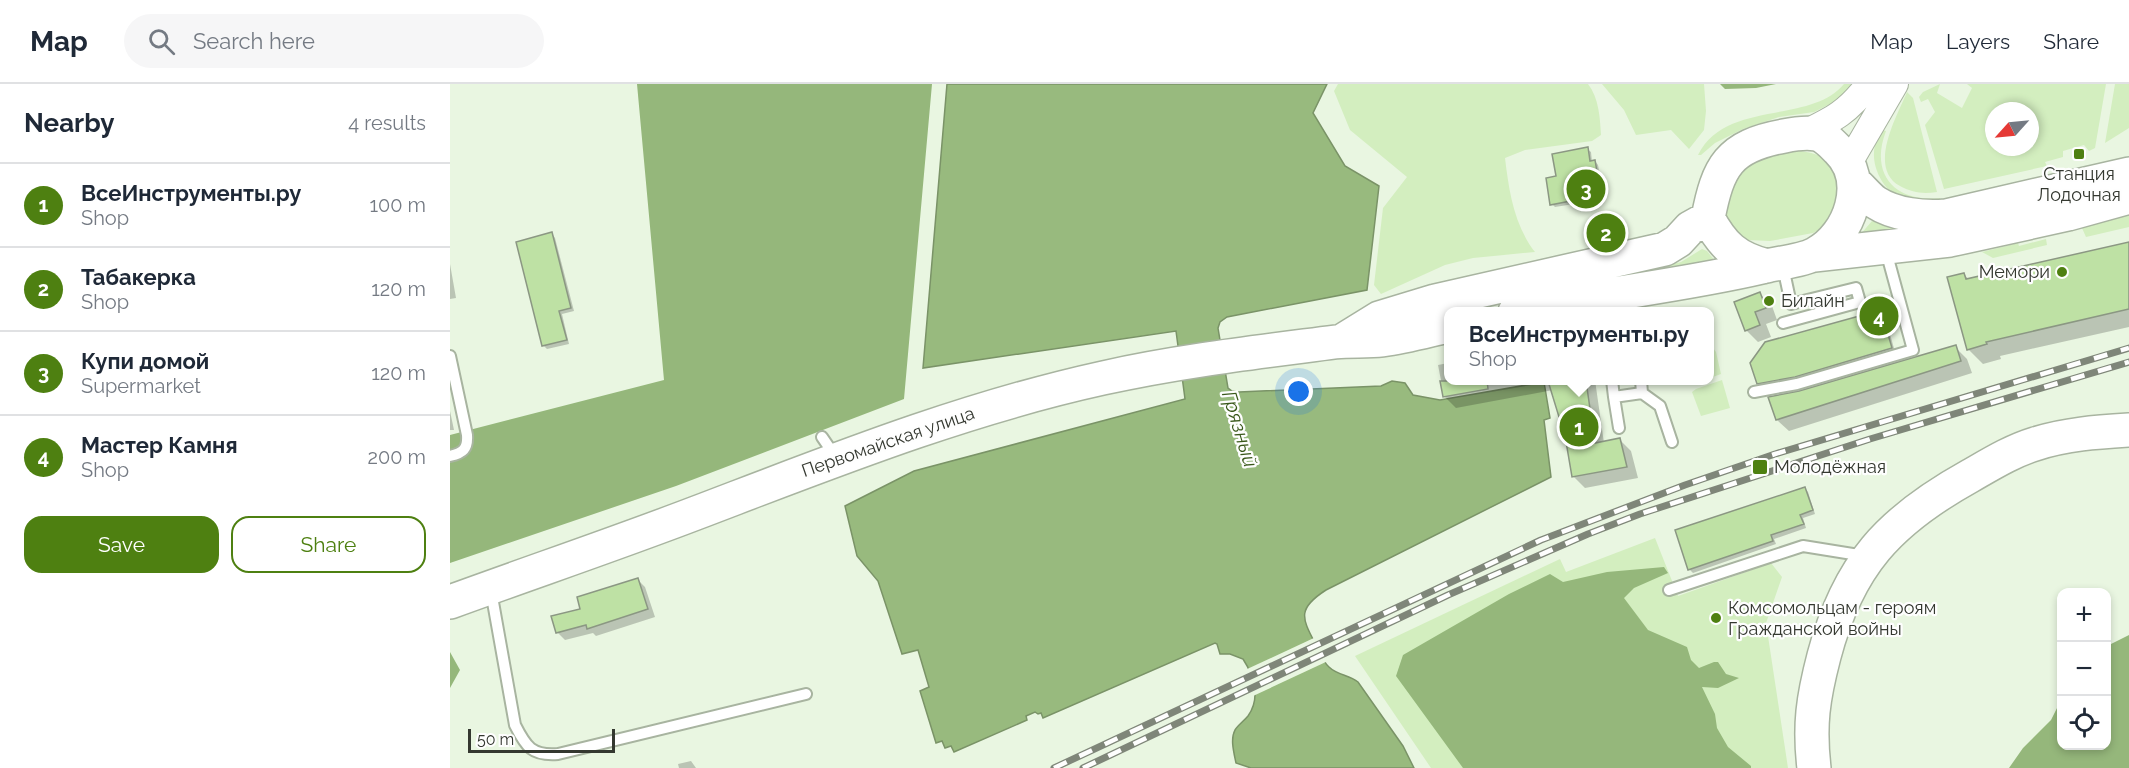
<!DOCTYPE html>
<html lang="en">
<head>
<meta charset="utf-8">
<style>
	:root { --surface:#fff; --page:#f6f6f7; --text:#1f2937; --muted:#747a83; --line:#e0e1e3; --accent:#4e8011 }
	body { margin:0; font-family:Raleway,sans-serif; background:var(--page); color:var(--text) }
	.controls { position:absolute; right:18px; bottom:18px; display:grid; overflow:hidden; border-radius:12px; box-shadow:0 3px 9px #0003 }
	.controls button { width:54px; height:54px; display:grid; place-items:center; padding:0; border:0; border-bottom:2px solid var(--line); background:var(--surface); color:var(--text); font:30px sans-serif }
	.compass { position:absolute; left:1535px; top:18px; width:54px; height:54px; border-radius:50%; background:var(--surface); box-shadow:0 3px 9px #0003; rotate:243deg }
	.scale { position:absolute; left:18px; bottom:15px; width:147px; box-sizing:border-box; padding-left:6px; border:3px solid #343830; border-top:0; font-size:16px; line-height:21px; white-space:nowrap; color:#343830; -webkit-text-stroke:4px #fefefe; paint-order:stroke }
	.you { position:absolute; left:849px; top:308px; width:21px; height:21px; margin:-15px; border:4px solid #fff; border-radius:50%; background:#1a73e8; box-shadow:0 0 0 9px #1a73e833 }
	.badge { display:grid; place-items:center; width:39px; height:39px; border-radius:50%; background:var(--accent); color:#fff; font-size:20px; font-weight:700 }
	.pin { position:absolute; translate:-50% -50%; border:3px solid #fff; box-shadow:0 2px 6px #0006 }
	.popup { position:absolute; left:994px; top:223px; width:270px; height:78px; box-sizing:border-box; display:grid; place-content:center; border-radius:12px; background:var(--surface); filter:drop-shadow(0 2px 4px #0005); font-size:20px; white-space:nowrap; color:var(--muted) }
	.popup b { font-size:22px; color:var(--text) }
	.popup::after { content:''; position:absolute; left:50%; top:100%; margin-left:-12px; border:12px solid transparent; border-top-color:var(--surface) }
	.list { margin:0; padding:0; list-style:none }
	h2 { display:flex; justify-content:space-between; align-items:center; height:78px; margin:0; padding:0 24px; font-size:26px }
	h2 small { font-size:20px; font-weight:400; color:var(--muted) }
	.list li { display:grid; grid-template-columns:39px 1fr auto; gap:18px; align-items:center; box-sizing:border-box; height:84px; padding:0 24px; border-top:2px solid var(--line) }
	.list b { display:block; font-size:22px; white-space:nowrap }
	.list p { margin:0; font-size:20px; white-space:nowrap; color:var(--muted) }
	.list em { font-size:20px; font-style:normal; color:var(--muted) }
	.actions { display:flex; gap:12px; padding:18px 24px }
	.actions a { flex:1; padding:14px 0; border:2px solid var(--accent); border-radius:18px; text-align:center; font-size:21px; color:var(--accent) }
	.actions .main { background:var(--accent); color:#fff }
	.icon { flex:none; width:33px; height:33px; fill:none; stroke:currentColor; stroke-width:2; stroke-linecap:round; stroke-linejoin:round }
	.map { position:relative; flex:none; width:1679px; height:684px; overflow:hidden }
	header { display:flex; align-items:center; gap:36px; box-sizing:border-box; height:84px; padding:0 30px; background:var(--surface); border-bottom:2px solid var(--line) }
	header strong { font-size:28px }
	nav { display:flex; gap:33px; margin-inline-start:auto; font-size:21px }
	.search { width:420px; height:54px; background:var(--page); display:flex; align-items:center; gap:15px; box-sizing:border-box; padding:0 21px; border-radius:33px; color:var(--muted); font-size:22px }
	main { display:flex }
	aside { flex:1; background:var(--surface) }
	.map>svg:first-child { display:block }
	.green { fill:#d3eebf; fill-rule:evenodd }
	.forest { fill:#95b77b }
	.water { fill:#98ba7e; stroke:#7a9367; stroke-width:1.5 }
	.pier { fill:#e9f6e1 }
	.shadow { fill:#0003 }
	.building { fill:#bee1a4; stroke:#8b9783; stroke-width:1.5 }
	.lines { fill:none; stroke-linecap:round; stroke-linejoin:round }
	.service-casing { stroke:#a8b4a0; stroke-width:14 }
	.tertiary-casing { stroke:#a8b4a0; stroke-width:28 }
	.primary-casing { stroke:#a8b4a0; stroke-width:36 }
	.service { stroke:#fff; stroke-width:10 }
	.tertiary { stroke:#fff; stroke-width:26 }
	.primary { stroke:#fff; stroke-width:33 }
	.rail-casing { stroke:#7f8679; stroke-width:7 }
	.rail { stroke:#fefefe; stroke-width:4.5; stroke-dasharray:14; stroke-linecap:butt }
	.poi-dot { fill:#4e8011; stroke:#fefefe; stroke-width:2 }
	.labels { text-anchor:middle; stroke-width:4.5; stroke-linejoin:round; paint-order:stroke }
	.poi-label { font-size:18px; fill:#343830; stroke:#fefefe; text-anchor:start }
	.street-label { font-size:18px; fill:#343830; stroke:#fefefe }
	.water-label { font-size:20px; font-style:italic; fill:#39581a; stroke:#fefefe }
</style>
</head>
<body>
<header>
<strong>Map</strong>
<div class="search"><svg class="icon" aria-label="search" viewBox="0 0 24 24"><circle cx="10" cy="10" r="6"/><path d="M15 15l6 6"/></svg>Search here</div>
<nav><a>Map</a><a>Layers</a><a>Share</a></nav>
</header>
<main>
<aside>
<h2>Nearby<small>4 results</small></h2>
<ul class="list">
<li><span class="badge">1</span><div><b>ВсеИнструменты.ру</b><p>Shop</p></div><em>100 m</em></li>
<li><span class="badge">2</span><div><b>Табакерка</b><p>Shop</p></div><em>120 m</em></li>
<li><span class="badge">3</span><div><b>Купи домой</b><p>Supermarket</p></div><em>120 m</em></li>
<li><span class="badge">4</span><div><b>Мастер Камня</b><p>Shop</p></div><em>200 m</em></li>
</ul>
<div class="actions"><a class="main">Save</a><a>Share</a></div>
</aside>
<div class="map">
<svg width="1679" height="684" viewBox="0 0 1679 684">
	<rect width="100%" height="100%" fill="#e9f6e1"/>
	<!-- green -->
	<path class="green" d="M888 0H1138C1149 14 1150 34 1151 51L1142 57 1075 66 1055 74C1059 107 1064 141 1085 168L1023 174 995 181 931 210 924 201 933 124 957 93 900 46 884 7Z
		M1152 0H1254L1256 27 1254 46 1239 65 1221 46 1186 51 1174 26Z
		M1394 0H1405L1388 16 1364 28 1329 33 1293 45 1265 59 1251 71H1248C1276 15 1360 41 1394 0Z
		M1490 0 1487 9 1512 24 1522 4 1517 0H1656L1645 64 1639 67 1634 61 1613 67V73L1595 78 1597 82 1494 105 1475 41 1485 28 1478 15 1471 18 1469 13 1473 8ZM1544 27H1580V63H1544Z
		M1665 0H1679V44L1655 59Z
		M1457 8 1463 14 1487 108C1473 110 1463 109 1450 102 1417 84 1447 32 1457 8Z
		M1432 46 1436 47C1419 91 1446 119 1490 114L1491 120C1479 118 1455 116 1445 110 1432 103 1423 83 1424 69 1424 61 1428 53 1432 46Z
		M1345 66C1380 71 1379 76 1392 107L1376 142 1363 149 1320 157 1297 156 1286 150 1278 141 1271 118 1285 87 1313 74Z
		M1679 128V143L1636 153 1632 144 1633 139Z
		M1422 137 1445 145 1463 148 1409 152Z
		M1596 155 1597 161 1543 174 1532 168 1568 159 1569 162Z
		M1252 165 1257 167 1265 177 1173 192 1231 178Z
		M1260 260 1266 268 1271 290 1260 294Z
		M1272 296 1280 324 1251 332 1242 308 1246 305Z
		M1205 454 1228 512 1321 479 1332 493 1316 539 1338 684H981L905 572 1110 475 1116 488Z"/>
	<!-- forest -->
	<path class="forest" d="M187 0H482L454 315 226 402 0 479V351L214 296Z
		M1270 0H1326L1306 4 1275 5Z
		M1214 483 1218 489 1184 504 1174 514 1198 546 1237 563 1241 576 1249 584 1264 578H1268L1276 590 1289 594 1268 604 1252 603 1265 630 1267 644 1278 663 1301 682V684H1013L946 592 953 571 1059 510 1100 490 1113 498 1157 488Z
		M1679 551V684H1559L1573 664 1601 636 1608 622 1611 603 1612 662H1656L1657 562Z
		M0 568 10 586 0 604Z"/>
	<!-- water -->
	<path class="water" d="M497 0H877L863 29 895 82 929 102 917 206 777 233 770 238 768 244 778 304 782 307 789 308 931 302 942 297 955 299 963 311 990 316 1094 298 1100 334 1094 336 1101 393 876 506C848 524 851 533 865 559 869 567 873 578 879 583 887 591 899 591 908 598L953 662 964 684H801L786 679C784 669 780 655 785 646 788 641 794 637 798 632 811 614 804 592 793 575L780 570H770L767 560 765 559 593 634 591 629 588 630 585 628 576 632 577 636 504 668 501 662 495 664 492 657 486 659 470 607 479 603 468 566 452 570 428 497 407 472 395 422 464 387 735 315 726 247 473 284Z"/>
	<!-- pier -->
	<path class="pier" d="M866 553 878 577 803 612 795 586Z"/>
	<!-- shadow -->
	<path class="shadow" d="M1137 65 1141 68 1142 78 1145 77 1148 81 1152 102 1147 103 1149 116 1105 123 1102 120 1108 94Z
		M102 150 105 154 124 227 112 230 119 260 97 265 94 262 68 159Z
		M1679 159V243L1550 272 1551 275 1533 280 1518 265 1514 190 1519 196Z
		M0 180 6 214 0 215Z
		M1310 210 1322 222 1327 236 1316 240 1321 253 1308 258 1296 246Z
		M1431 228 1435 232 1445 268 1349 296 1312 303 1308 299Z
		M1505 263 1517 275 1522 289 1339 347 1327 336 1349 309Z
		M998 279V296H1145L1154 359 1169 355 1181 367 1188 394 1135 404 1123 392 1114 337 1110 332 1103 306 1006 324 994 312 988 281Z
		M0 327 4 346H0Z
		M1354 404 1358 408 1365 430 1353 434 1356 444 1324 455 1326 460 1243 489 1239 485Z
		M188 496 195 503 205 533 146 552 143 549 115 556 107 548Z
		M241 677 246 684H229L228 680Z"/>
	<!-- building -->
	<path class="building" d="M1138 63 1140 77 1145 76 1149 99 1144 100 1146 112 1100 121 1096 94 1106 92 1102 70Z
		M102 148 121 224 109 227 117 256 92 262 66 158Z
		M1679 158V225L1536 258 1537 260 1517 266 1497 193 1514 189 1516 195Z
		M1310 208 1316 224 1305 228 1310 241 1295 247 1284 218Z
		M1431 226 1442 264 1345 293 1307 300 1300 279 1315 258Z
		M1506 261 1511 277 1326 336 1318 313 1349 307Z
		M990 297H1037L1038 305 993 313Z
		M1098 297H1136L1145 359 1170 354 1177 383 1122 393 1112 334 1109 333Z
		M1355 403 1363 426 1350 431 1354 440 1321 451 1323 457 1238 486 1225 446Z
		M188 494 198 525 137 545 136 541 106 549 101 532 130 525 127 513Z"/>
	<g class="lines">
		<!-- service casing -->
		<g class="service-casing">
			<path id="service" d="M1333 239 1410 218 1406 204 1341 220 1333 183
				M0 272 17 351C18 365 13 369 0 372
				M1162 296 1164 313 1192 309 1191 296
				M1304 308 1347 300 1463 266 1436 167
				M1192 309 1210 322 1222 358
				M1164 313 1169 344
				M372 353 385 372
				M1219 506 1353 462 1415 472
				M41 507 65 641C76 663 82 672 108 670L356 610"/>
		</g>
		<!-- tertiary casing -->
		<g class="tertiary-casing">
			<path id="tertiary" d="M1353 50C1384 35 1398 28 1419 0
				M1399 79 1445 0"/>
		</g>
		<!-- primary casing -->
		<g class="primary-casing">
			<path id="primary" d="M1404 98C1411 104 1418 113 1425 118 1445 131 1474 134 1496 132L1679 90
				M1364 171 1500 156 1618 130 1679 113
				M1065 228C1147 210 1231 202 1312 183 1327 179 1352 177 1365 170 1401 151 1419 96 1388 66 1381 59 1375 52 1366 50 1355 48 1344 50 1334 52 1278 62 1268 83 1258 134 1273 162 1286 174 1317 182
				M895 255 929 234 985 217 1215 165 1228 157 1240 144 1258 134
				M0 518C82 488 165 460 246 429 380 378 512 325 653 294 729 277 808 268 885 258 901 256 917 258 932 256 955 253 976 247 998 242
				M1364 684C1359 641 1363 614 1374 572 1398 481 1439 437 1520 392 1541 380 1562 367 1585 360 1616 350 1647 348 1679 346"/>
		</g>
		<!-- service -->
		<use href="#service" class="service"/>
		<!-- tertiary -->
		<use href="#tertiary" class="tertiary"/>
		<!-- primary -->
		<use href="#primary" class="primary"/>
		<!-- rail casing -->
		<g class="rail-casing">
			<path id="rail" d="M604 684 1091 456 1235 401 1325 370 1679 264
				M633 684 998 511 1138 450 1190 430 1420 355 1679 278"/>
		</g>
		<!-- rail -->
		<use href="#rail" class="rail"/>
	</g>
	<!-- markers -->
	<g class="poi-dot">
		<rect x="1623" y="64" width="12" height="12" rx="3"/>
		<circle cx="1612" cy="188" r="6"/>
		<circle cx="1319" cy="217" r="6"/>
		<rect x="1302" y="375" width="16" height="16" rx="3"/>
		<circle cx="1266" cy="534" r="6"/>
	</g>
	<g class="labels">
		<!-- poi labels -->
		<g class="poi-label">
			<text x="1629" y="96" text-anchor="middle">Станция<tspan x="1629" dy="21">Лодочная</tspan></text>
			<text x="1600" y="194" text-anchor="end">Мемори</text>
			<text x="1331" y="223">Билайн</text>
			<text x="1324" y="389">Молодёжная</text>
			<text x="1278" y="530">Комсомольцам - героям<tspan x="1278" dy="21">Гражданской войны</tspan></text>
		</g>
		<!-- street labels -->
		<g class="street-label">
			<text transform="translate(438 358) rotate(-19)" y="6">Первомайская улица</text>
		</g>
		<!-- water labels -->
		<g class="water-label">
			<text transform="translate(790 345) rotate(73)" y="7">Грязный</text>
		</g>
	</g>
</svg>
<div class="controls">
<button>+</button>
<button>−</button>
<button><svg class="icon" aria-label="locate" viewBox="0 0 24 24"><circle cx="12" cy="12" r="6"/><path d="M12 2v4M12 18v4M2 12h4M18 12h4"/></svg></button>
</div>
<svg class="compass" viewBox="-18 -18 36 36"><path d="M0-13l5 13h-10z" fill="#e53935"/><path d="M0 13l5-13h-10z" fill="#747a83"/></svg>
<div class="scale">50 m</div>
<div class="you"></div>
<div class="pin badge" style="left:1129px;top:343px">1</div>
<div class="popup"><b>ВсеИнструменты.ру</b>Shop</div>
<div class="pin badge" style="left:1156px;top:149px">2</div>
<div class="pin badge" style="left:1136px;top:105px">3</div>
<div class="pin badge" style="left:1429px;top:232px">4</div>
</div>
</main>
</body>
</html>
